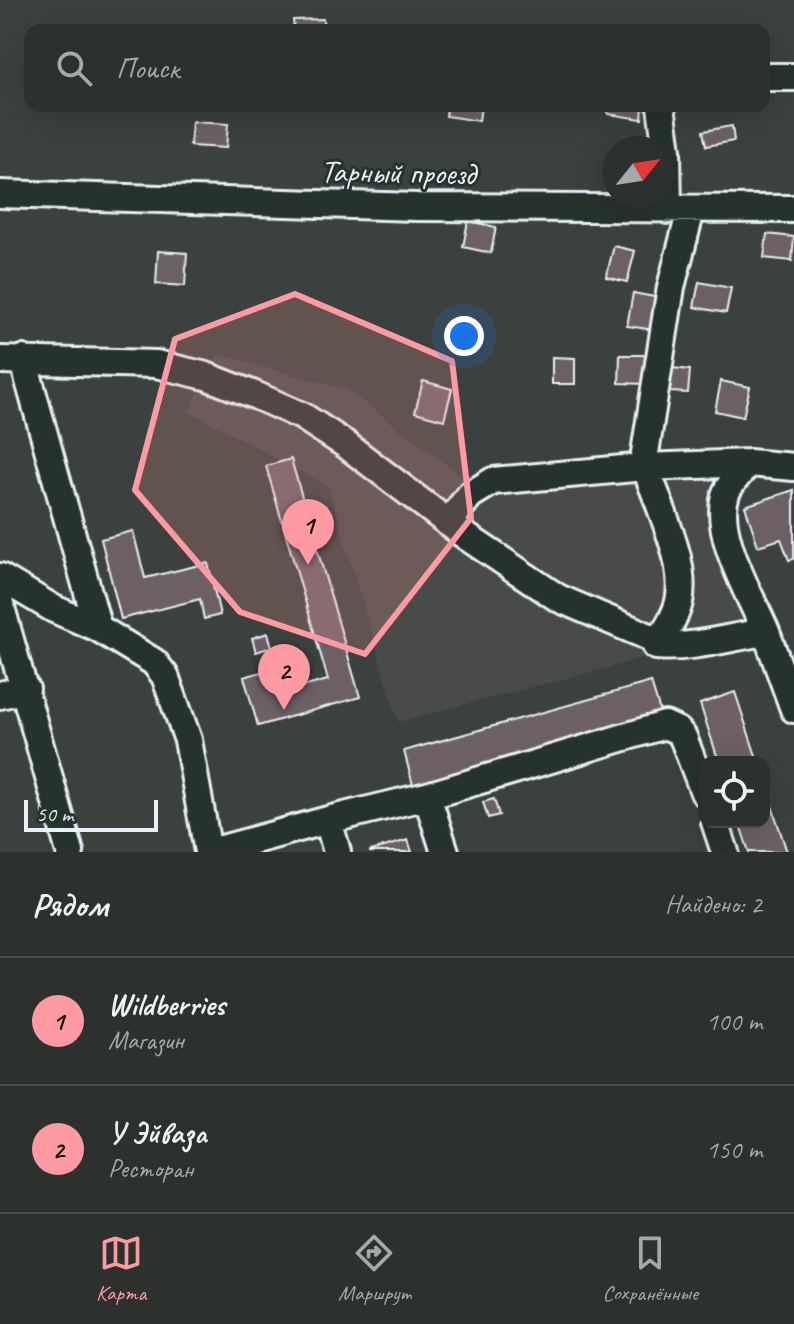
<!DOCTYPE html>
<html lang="ru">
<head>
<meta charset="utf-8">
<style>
	:root { --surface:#2c312e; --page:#383d3a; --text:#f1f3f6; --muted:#a6a9aa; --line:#484c4a; --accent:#ff9aa2 }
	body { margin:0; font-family:Caveat,sans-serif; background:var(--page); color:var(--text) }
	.controls { position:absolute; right:24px; bottom:24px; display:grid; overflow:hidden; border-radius:16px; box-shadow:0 8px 32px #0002 }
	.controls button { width:72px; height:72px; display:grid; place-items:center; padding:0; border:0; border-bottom:2px solid var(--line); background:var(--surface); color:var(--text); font:40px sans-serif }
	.compass { position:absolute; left:602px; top:136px; width:72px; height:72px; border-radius:50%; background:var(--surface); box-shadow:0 8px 32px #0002; rotate:60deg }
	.scale { position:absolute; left:24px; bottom:20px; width:134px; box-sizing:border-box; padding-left:8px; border:4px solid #e8f1f8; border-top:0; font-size:22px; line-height:28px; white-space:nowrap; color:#e8f1f8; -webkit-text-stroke:6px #26332d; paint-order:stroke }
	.you { position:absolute; left:464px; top:336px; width:28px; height:28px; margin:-20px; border:6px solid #fff; border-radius:50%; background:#1a73e8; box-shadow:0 0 0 12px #1a73e833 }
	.badge { display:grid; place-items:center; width:52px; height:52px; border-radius:50%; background:var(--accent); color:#111; font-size:26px; font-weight:700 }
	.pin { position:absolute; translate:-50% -66px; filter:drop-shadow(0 2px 4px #0008) }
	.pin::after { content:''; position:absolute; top:42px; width:28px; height:24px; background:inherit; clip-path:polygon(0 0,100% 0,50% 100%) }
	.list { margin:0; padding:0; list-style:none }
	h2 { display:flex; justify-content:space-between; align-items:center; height:104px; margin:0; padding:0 32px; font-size:34px }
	h2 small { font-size:26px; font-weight:400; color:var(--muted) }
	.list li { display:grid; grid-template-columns:52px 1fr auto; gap:24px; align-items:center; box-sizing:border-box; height:128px; padding:0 32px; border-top:2px solid var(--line) }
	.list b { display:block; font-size:30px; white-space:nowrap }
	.list p { margin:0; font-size:26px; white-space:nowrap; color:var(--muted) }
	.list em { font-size:26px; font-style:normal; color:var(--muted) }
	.icon { flex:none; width:44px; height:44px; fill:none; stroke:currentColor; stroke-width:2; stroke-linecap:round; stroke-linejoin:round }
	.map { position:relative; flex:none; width:794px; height:852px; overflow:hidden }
	.search { position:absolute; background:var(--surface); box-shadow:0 8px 32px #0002; left:24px; right:24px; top:24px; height:88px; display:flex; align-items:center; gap:20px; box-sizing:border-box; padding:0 28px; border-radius:16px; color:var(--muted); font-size:30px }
	.sheet { height:360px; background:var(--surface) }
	nav { display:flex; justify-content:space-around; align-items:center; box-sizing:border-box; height:112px; border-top:2px solid var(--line); background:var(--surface); font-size:22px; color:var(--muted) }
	nav a { display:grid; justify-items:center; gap:4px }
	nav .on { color:var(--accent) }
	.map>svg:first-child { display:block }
	.built { fill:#4a4b4a }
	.building { fill:#6c6165; stroke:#e8f1f8; stroke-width:2 }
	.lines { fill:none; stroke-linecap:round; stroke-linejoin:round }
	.minor-casing { stroke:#e8f1f8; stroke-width:32 }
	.minor { stroke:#26332d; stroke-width:26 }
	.marked { fill:#ff9aa2; fill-opacity:0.2; stroke:#ff9aa2; stroke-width:6; stroke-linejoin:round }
	.labels { text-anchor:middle; stroke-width:6; stroke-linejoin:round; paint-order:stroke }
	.street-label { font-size:32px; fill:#e8f1f8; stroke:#26332d }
</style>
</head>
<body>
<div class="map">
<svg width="794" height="852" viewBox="0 0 794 852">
	<rect width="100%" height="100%" fill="#3b413e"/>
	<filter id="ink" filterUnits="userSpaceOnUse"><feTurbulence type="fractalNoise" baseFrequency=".0125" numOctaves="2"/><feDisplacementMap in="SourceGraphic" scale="16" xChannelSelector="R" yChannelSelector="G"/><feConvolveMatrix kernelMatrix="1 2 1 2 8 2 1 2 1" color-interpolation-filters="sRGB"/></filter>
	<g filter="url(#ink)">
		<!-- built -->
		<path class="built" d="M218 354 348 390 462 476 476 472 724 471 750 622 622 664 398 722 328 486 189 411Z"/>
		<!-- building -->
		<path class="building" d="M323 19 324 30H294L293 20Z
			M447 106H481L479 121 446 116Z
			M609 106H643L642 119 608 114Z
			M192 122 228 124 226 148 190 146Z
			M732 126 734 141 706 146 703 131Z
			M468 221 496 227 491 253 463 247Z
			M767 234 794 237 792 261 764 258Z
			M614 246 635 251 627 282 606 277Z
			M158 251 187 253 185 286 156 284Z
			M699 282 731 288 726 313 694 307Z
			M633 293 660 298 655 330 627 326Z
			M620 355H645V384L619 383Z
			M552 357 575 358V384H552Z
			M672 368 690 370 688 393 670 392Z
			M423 381 452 389 444 420 415 412Z
			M721 381 750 387 743 417 715 411Z
			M291 459 360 697 258 726 244 677 288 664 295 689 328 680 266 466Z
			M794 490V559L789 560 781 539 758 546 745 506Z
			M133 531 145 578 208 563 220 615 204 619 200 599 121 619 101 539Z
			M268 633 272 647 256 652 252 638Z
			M651 682 662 718 413 785 404 751Z
			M735 692 758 762H719L700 704Z
			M764 782 787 852H749L739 822H764Z
			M494 799 499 815 488 818 483 802Z
			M408 840 412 852H370V851Z"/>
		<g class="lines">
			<!-- minor casing -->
			<g class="minor-casing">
				<path id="minor" d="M764 77H794
					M661 106 667 151 668 210
					M0 194 417 207 794 209
					M23 359 98 628
					M0 360 156 364 206 376 257 396 302 416 345 444 467 537 558 598 654 639 656 646C693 649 729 637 766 632L794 709
					M749 463C741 472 731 481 726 493 712 532 751 596 766 632
					M448 523 470 495 493 481 645 467 749 463 794 467
					M0 577 54 609 98 628 154 662 165 676 188 740 208 852
					M0 604 70 852
					M656 646C665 632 675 618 679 602 686 569 669 531 658 500 652 484 645 470 645 453L671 287 691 210
					M0 695 26 689
					M427 796 665 725 678 731 683 737 704 792
					M715 822 725 852
					M211 852 328 820
					M337 852 328 820 427 796 445 852"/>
			</g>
			<!-- minor -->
			<use href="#minor" class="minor"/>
		</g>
	</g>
	<!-- marked area -->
	<path class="marked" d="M295 294 452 361 471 518 365 654 240 612 135 490 175 339Z"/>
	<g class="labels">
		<!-- street labels -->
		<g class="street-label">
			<text transform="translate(398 172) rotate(1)" y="11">Тарный проезд</text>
		</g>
	</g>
</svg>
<div class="controls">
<button><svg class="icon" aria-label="locate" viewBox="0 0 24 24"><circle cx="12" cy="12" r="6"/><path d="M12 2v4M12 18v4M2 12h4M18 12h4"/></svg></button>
</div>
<svg class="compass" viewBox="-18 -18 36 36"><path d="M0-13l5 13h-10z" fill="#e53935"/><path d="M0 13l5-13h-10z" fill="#a6a9aa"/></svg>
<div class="scale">50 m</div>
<div class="you"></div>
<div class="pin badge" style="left:308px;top:565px">1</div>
<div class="pin badge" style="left:284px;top:710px">2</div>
<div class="search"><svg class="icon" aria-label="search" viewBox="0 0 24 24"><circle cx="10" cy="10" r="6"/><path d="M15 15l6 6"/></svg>Поиск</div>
</div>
<section class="sheet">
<h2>Рядом<small>Найдено: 2</small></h2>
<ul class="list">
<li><span class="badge">1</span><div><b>Wildberries</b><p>Магазин</p></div><em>100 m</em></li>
<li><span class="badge">2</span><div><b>У Эйваза</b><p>Ресторан</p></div><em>150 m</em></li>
</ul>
</section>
<nav>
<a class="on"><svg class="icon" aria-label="map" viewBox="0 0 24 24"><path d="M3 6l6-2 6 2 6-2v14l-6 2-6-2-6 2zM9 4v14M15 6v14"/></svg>Карта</a>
<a><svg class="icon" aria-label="directions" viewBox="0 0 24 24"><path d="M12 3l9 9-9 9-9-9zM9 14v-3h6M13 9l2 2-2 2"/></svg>Маршрут</a>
<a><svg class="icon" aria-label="saved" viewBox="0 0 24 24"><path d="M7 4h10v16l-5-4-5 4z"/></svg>Сохранённые</a>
</nav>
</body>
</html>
